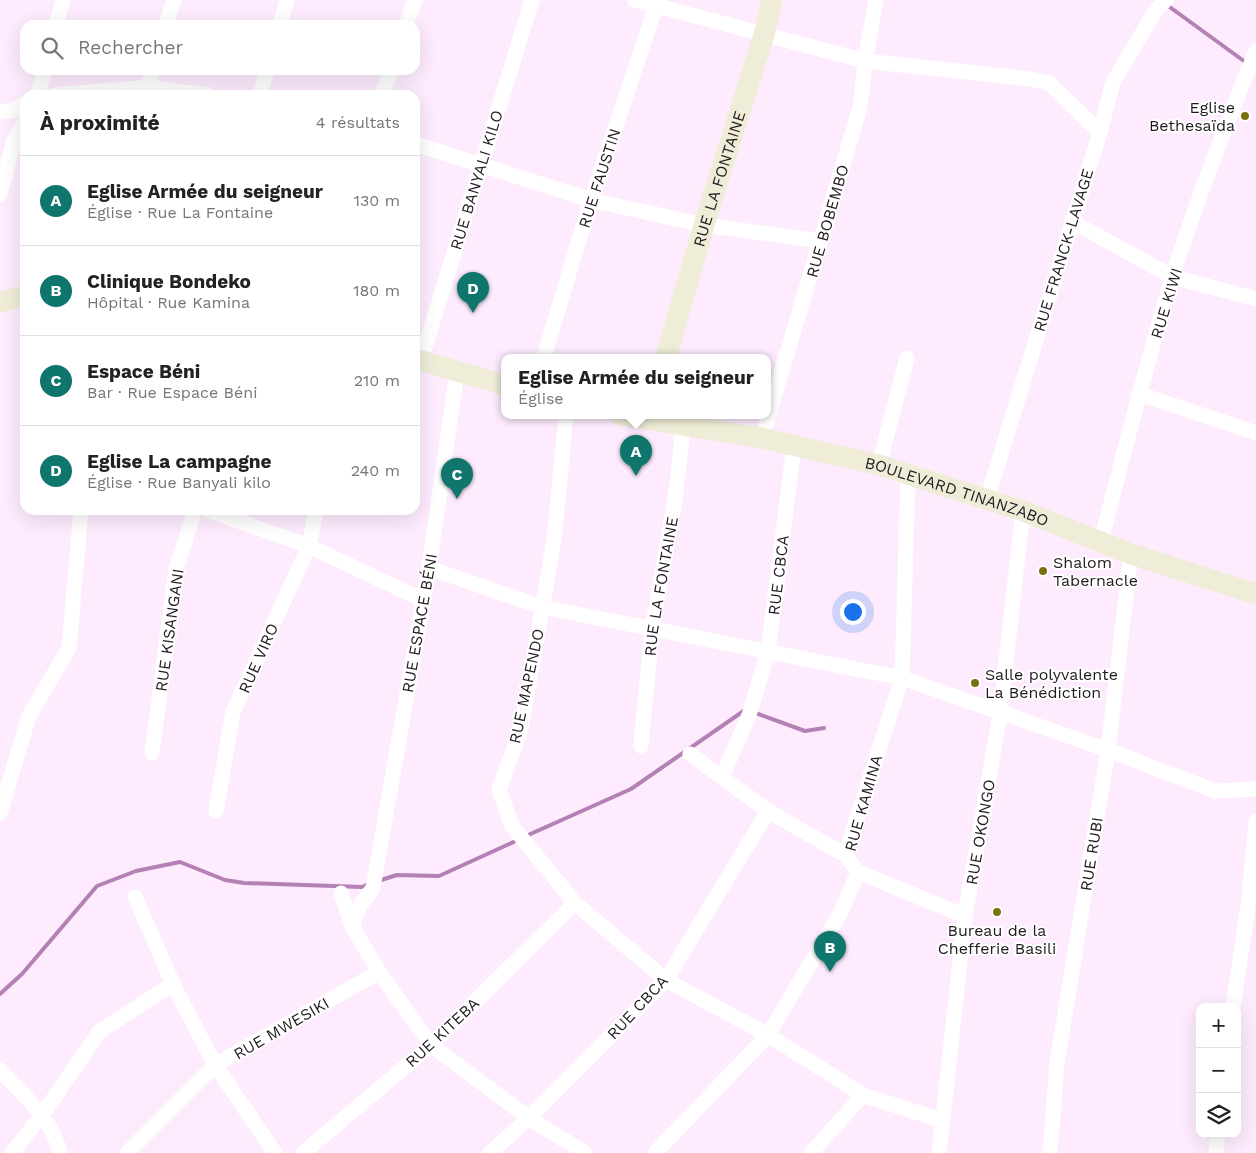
<!DOCTYPE html>
<html lang="fr">
<head>
<meta charset="utf-8">
<style>
	:root { --surface:#fff; --page:#f2f2f2; --text:#222; --muted:#767676; --line:#e0e0e0; --accent:#0f766e }
	body { margin:0; font-family:"Work Sans",sans-serif; background:var(--page); color:var(--text) }
	.controls { position:absolute; right:15px; bottom:15px; display:grid; overflow:hidden; border-radius:10px; box-shadow:0 5px 20px #0002 }
	.controls button { width:45px; height:45px; display:grid; place-items:center; padding:0; border:0; border-bottom:1px solid var(--line); background:var(--surface); color:var(--text); font:25px sans-serif }
	.you { position:absolute; left:852px; top:611px; width:18px; height:18px; margin:-12px; border:4px solid #fff; border-radius:50%; background:#1a73e8; box-shadow:0 0 0 8px #1a73e833 }
	.badge { display:grid; place-items:center; width:32px; height:32px; border-radius:50%; background:var(--accent); color:#fff; font-size:16px; font-weight:700 }
	.pin { position:absolute; translate:-50% -41px; filter:drop-shadow(0 1px 2px #0008) }
	.pin::after { content:''; position:absolute; top:26px; width:18px; height:15px; background:inherit; clip-path:polygon(0 0,100% 0,50% 100%) }
	.popup { position:absolute; left:501px; top:354px; width:270px; height:65px; box-sizing:border-box; display:grid; place-content:center; border-radius:10px; background:var(--surface); filter:drop-shadow(0 1px 4px #0005); font-size:16px; white-space:nowrap; color:var(--muted) }
	.popup b { font-size:19px; color:var(--text) }
	.popup::after { content:''; position:absolute; left:50%; top:100%; margin-left:-10px; border:10px solid transparent; border-top-color:var(--surface) }
	.list { margin:0; padding:0; list-style:none }
	h2 { display:flex; justify-content:space-between; align-items:center; height:65px; margin:0; padding:0 20px; font-size:21px }
	h2 small { font-size:16px; font-weight:400; color:var(--muted) }
	.list li { display:grid; grid-template-columns:32px 1fr auto; gap:15px; align-items:center; box-sizing:border-box; height:90px; padding:0 20px; border-top:1px solid var(--line) }
	.list b { display:block; font-size:19px; white-space:nowrap }
	.list p { margin:0; font-size:16px; white-space:nowrap; color:var(--muted) }
	.list em { font-size:16px; font-style:normal; color:var(--muted) }
	.icon { flex:none; width:28px; height:28px; fill:none; stroke:currentColor; stroke-width:2; stroke-linecap:round; stroke-linejoin:round }
	.map { position:relative; flex:none; width:1256px; height:1153px; overflow:hidden }
	.search { position:absolute; background:var(--surface); box-shadow:0 5px 20px #0002; left:20px; top:20px; width:400px; height:55px; display:flex; align-items:center; gap:12px; box-sizing:border-box; padding:0 18px; border-radius:15px; color:var(--muted); font-size:19px }
	.panel { position:absolute; background:var(--surface); box-shadow:0 5px 20px #0002; left:20px; top:90px; width:400px; height:425px; border-radius:15px }
	.map>svg:first-child { display:block }
	.lines { fill:none; stroke-linecap:round; stroke-linejoin:round }
	.stream { stroke:#b381b3; stroke-width:4 }
	.street { stroke:#fff; stroke-width:15 }
	.secondary { stroke:#efedd8; stroke-width:21 }
	.poi-dot { fill:#7a7112; stroke:#fff; stroke-width:2 }
	.labels { text-anchor:middle; stroke-width:4; stroke-linejoin:round; paint-order:stroke }
	.poi-label { font-size:16px; fill:#211a20; stroke:#fff; text-anchor:start }
	.street-label { font-size:16px; fill:#211a20; stroke:#fff }
</style>
</head>
<body>
<div class="map">
<svg width="1256" height="1153" viewBox="0 0 1256 1153">
	<rect width="100%" height="100%" fill="#feecfe"/>
	<g class="lines">
		<!-- stream -->
		<path class="stream" d="M1167 5 1248 64
			M753 712 805 731 824 728
			M526 836 631 789 745 710
			M378 881 397 875 439 876 518 840
			M0 994 22 974 97 886 136 871 180 862 225 880 244 883 362 887 369 884"/>
		<!-- street -->
		<g class="street">
			<path d="M635 0 865 61 1031 79 1049 83 1100 132"/>
			<path d="M56 25 63 0"/>
			<path d="M166 25 174 0"/>
			<path d="M280 25 287 0"/>
			<path d="M406 25 415 0"/>
			<path d="M38 95 45 70"/>
			<path d="M54 95 148 87 208 95"/>
			<path d="M146 95 153 70"/>
			<path d="M260 95 267 70"/>
			<path d="M382 95 391 70"/>
			<path d="M0 112 14 110 25 104"/>
			<path d="M415 144 591 200 704 225 821 241"/>
			<path d="M0 195 14 140 25 120"/>
			<path d="M1071 221 1173 277 1256 299"/>
			<path d="M544 357 591 200 658 0"/>
			<path d="M421 360 532 0"/>
			<path d="M1139 394 1256 433"/>
			<path d="M566 415 554 540 521 729 499 790 512 826 575 903 666 980 768 1035 863 1095 941 1120"/>
			<path d="M762 438 860 107 865 61 876 0"/>
			<path d="M879 465 907 358"/>
			<path d="M987 499 1100 132 1113 82 1156 10 1166 0"/>
			<path d="M207 510 309 546 423 600"/>
			<path d="M1101 541C1124 453 1146 365 1172 278 1196 201 1226 125 1256 51"/>
			<path d="M429 568 542 607 902 678 1108 750 1215 791 1256 789"/>
			<path id="s1" d="M641 746 652 630 675 500 683 427"/>
			<path d="M152 753 176 569 195 510"/>
			<path d="M690 754 768 811 845 855"/>
			<path d="M722 777 749 715 768 652 794 446"/>
			<path d="M216 811 233 712 309 546 316 510"/>
			<path d="M0 813 29 716 69 648 81 510"/>
			<path d="M858 872 965 916"/>
			<path d="M341 893 352 926 379 972 431 1045 529 1118 585 1153"/>
			<path d="M135 897 173 984 215 1065 275 1153"/>
			<path d="M352 926 361 904 373 888 429 568 457 372"/>
			<path d="M1233 1007 1249 899 1256 821"/>
			<path d="M0 1070C23 1095 53 1119 60 1153"/>
			<path d="M12 1153 42 1115 100 1031 173 984"/>
			<path d="M127 1153 215 1065 379 972"/>
			<path d="M303 1153 431 1045 575 903"/>
			<path d="M490 1153 529 1118 666 980 768 811"/>
			<path d="M655 1153 768 1035 841 912 858 872 845 855 902 678 908 474"/>
			<path d="M811 1153 863 1095"/>
			<path d="M939 1153 965 916 1000 714 1023 511"/>
			<path d="M1050 1153 1057 1063 1108 750 1131 554"/>
			<path d="M1216 1153 1218 1134"/>
		</g>
		<!-- secondary -->
		<g class="secondary">
			<path d="M0 302 25 296"/>
			<path id="s2" d="M666 357 704 225 764 35 772 0"/>
			<path d="M415 359 505 385"/>
			<path id="s3" d="M621 415 762 438 879 465 1023 511 1131 554 1256 594"/>
		</g>
	</g>
	<!-- markers -->
	<g class="poi-dot">
		<circle cx="1245" cy="116" r="5"/>
		<circle cx="1043" cy="571" r="5"/>
		<circle cx="975" cy="683" r="5"/>
		<circle cx="997" cy="912" r="5"/>
	</g>
	<g class="labels">
		<!-- poi labels -->
		<g class="poi-label">
			<text x="1235" y="113" text-anchor="end">Eglise<tspan x="1235" dy="18">Bethesaïda</tspan></text>
			<text x="1053" y="568">Shalom<tspan x="1053" dy="18">Tabernacle</tspan></text>
			<text x="985" y="680">Salle polyvalente<tspan x="985" dy="18">La Bénédiction</tspan></text>
			<text x="997" y="936" text-anchor="middle">Bureau de la<tspan x="997" dy="18">Chefferie Basili</tspan></text>
		</g>
		<!-- street labels -->
		<g class="street-label">
			<text transform="translate(599 178) rotate(-72)" y="6">RUE FAUSTIN</text>
			<text dy="6" stroke="none"><textPath href="#s2" startOffset="186">RUE LA FONTAINE</textPath></text>
			<text transform="translate(476 180) rotate(-73)" y="6">RUE BANYALI KILO</text>
			<text transform="translate(827 221) rotate(-74)" y="6">RUE BOBEMBO</text>
			<text transform="translate(1063 250) rotate(-73)" y="6">RUE FRANCK-LAVAGE</text>
			<text transform="translate(1166 303) rotate(-73)" y="6">RUE KIWI</text>
			<text dy="6" stroke="none"><textPath href="#s3" startOffset="345">BOULEVARD TINANZABO</textPath></text>
			<text transform="translate(778 575) rotate(-83)" y="6">RUE CBCA</text>
			<text dy="6" stroke="none"><textPath href="#s1" startOffset="161">RUE LA FONTAINE</textPath></text>
			<text transform="translate(419 623) rotate(-80)" y="6">RUE ESPACE BÉNI</text>
			<text transform="translate(169 630) rotate(-82)" y="6">RUE KISANGANI</text>
			<text transform="translate(258 658) rotate(-66)" y="6">RUE VIRO</text>
			<text transform="translate(526 686) rotate(-78)" y="6">RUE MAPENDO</text>
			<text transform="translate(863 803) rotate(-74)" y="6">RUE KAMINA</text>
			<text transform="translate(980 832) rotate(-80)" y="6">RUE OKONGO</text>
			<text transform="translate(1091 854) rotate(-81)" y="6">RUE RUBI</text>
			<text transform="translate(637 1007) rotate(-47)" y="6">RUE CBCA</text>
			<text transform="translate(281 1028) rotate(-30)" y="6">RUE MWESIKI</text>
			<text transform="translate(442 1032) rotate(-43)" y="6">RUE KITEBA</text>
		</g>
	</g>
</svg>
<div class="controls">
<button>+</button>
<button>−</button>
<button><svg class="icon" aria-label="layers" viewBox="0 0 24 24"><path d="M12 4l9 5-9 5-9-5zM3 14l9 5 9-5"/></svg></button>
</div>
<div class="you"></div>
<div class="pin badge" style="left:636px;top:476px">A</div>
<div class="popup"><b>Eglise Armée du seigneur</b>Église</div>
<div class="pin badge" style="left:830px;top:972px">B</div>
<div class="pin badge" style="left:457px;top:499px">C</div>
<div class="pin badge" style="left:473px;top:313px">D</div>
<div class="search"><svg class="icon" aria-label="search" viewBox="0 0 24 24"><circle cx="10" cy="10" r="6"/><path d="M15 15l6 6"/></svg>Rechercher</div>
<section class="panel">
<h2>À proximité<small>4 résultats</small></h2>
<ul class="list">
<li><span class="badge">A</span><div><b>Eglise Armée du seigneur</b><p>Église · Rue La Fontaine</p></div><em>130 m</em></li>
<li><span class="badge">B</span><div><b>Clinique Bondeko</b><p>Hôpital · Rue Kamina</p></div><em>180 m</em></li>
<li><span class="badge">C</span><div><b>Espace Béni</b><p>Bar · Rue Espace Béni</p></div><em>210 m</em></li>
<li><span class="badge">D</span><div><b>Eglise La campagne</b><p>Église · Rue Banyali kilo</p></div><em>240 m</em></li>
</ul>
</section>
</div>
</body>
</html>
